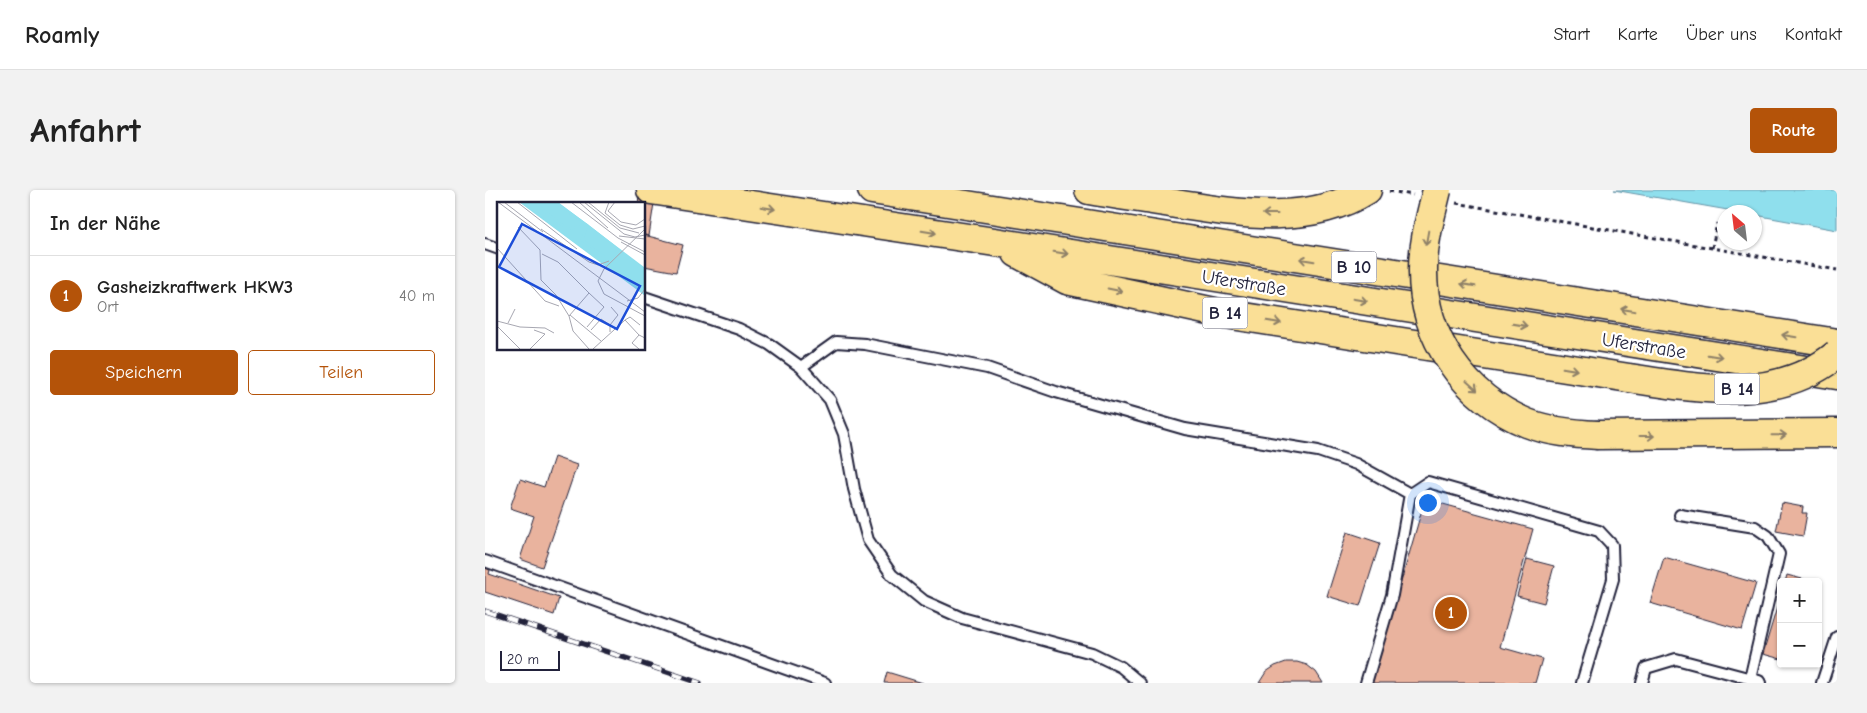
<!DOCTYPE html>
<html lang="de">
<head>
<meta charset="utf-8">
<style>
	:root { --surface:#fff; --page:#f2f2f2; --text:#222; --muted:#767676; --line:#e0e0e0; --accent:#b45309 }
	body { margin:0; font-family:"Comic Neue",sans-serif; background:var(--page); color:var(--text) }
	.controls { position:absolute; right:15px; bottom:15px; display:grid; overflow:hidden; border-radius:5px; box-shadow:0 1px 4px #0004 }
	.controls button { width:45px; height:45px; display:grid; place-items:center; padding:0; border:0; border-bottom:1px solid var(--line); background:var(--surface); color:var(--text); font:25px sans-serif }
	.compass { position:absolute; left:1232px; top:15px; width:45px; height:45px; border-radius:50%; background:var(--surface); box-shadow:0 1px 4px #0004; rotate:332deg }
	.scale { position:absolute; left:15px; bottom:12px; width:60px; box-sizing:border-box; padding-left:5px; border:2px solid #22223b; border-top:0; font-size:14px; line-height:18px; white-space:nowrap; color:#22223b; -webkit-text-stroke:4px #fff; paint-order:stroke }
	.you { position:absolute; left:942px; top:312px; width:18px; height:18px; margin:-12px; border:4px solid #fff; border-radius:50%; background:#1a73e8; box-shadow:0 0 0 8px #1a73e833 }
	.badge { display:grid; place-items:center; width:32px; height:32px; border-radius:50%; background:var(--accent); color:#fff; font-size:16px; font-weight:700 }
	.pin { position:absolute; translate:-50% -50%; border:2px solid #fff; box-shadow:0 1px 5px #0006 }
	.list { margin:0; padding:0; list-style:none }
	h2 { display:flex; justify-content:space-between; align-items:center; height:65px; margin:0; padding:0 20px; font-size:21px }
	h2 small { font-size:16px; font-weight:400; color:var(--muted) }
	.list li { display:grid; grid-template-columns:32px 1fr auto; gap:15px; align-items:center; box-sizing:border-box; height:80px; padding:0 20px; border-top:1px solid var(--line) }
	.list b { display:block; font-size:19px; white-space:nowrap }
	.list p { margin:0; font-size:16px; white-space:nowrap; color:var(--muted) }
	.list em { font-size:16px; font-style:normal; color:var(--muted) }
	.actions { display:flex; gap:10px; padding:15px 20px }
	.actions a { flex:1; padding:11px 0; border:1px solid var(--accent); border-radius:5px; text-align:center; font-size:18px; color:var(--accent) }
	.actions .main { background:var(--accent); color:#fff }
	.map { position:relative; flex:none; width:1352px; height:493px; overflow:hidden; border-radius:5px }
	header { display:flex; align-items:center; gap:30px; box-sizing:border-box; height:70px; padding:0 25px; background:var(--surface); border-bottom:1px solid var(--line) }
	header strong { font-size:24px }
	nav { display:flex; gap:28px; margin-inline-start:auto; font-size:18px }
	.intro { display:flex; align-items:center; justify-content:space-between; box-sizing:border-box; height:120px; padding:0 30px }
	h1 { margin:0; font-size:35px }
	.button { padding:12px 22px; border-radius:5px; background:var(--accent); color:#fff; font-size:18px; font-weight:700 }
	main { display:flex; gap:30px; padding:0 30px }
	aside { flex:1; background:var(--surface); border-radius:5px; box-shadow:0 1px 4px #0004 }
	.map>svg:first-child { display:block }
	.water { fill:#8fdfed; stroke:#6393a6 }
	.building { fill:#e9b39e; stroke:#22223b }
	.lines { fill:none; stroke-linecap:round; stroke-linejoin:round }
	.lane-casing { stroke:#22223b; stroke-width:14 }
	.highway-casing { stroke:#22223b; stroke-width:31 }
	.path { stroke:#22223b; stroke-width:3; stroke-dasharray:4 4; stroke-linecap:butt }
	.lane { stroke:#fff; stroke-width:10 }
	.highway { stroke:#fadf96; stroke-width:28 }
	.rail-casing { stroke:#22223b; stroke-width:5.5 }
	.rail { stroke:#fff; stroke-width:4; stroke-dasharray:11; stroke-linecap:butt }
	.highway-bridge-casing { stroke:#22223b; stroke-width:31; stroke-linecap:butt }
	.highway-bridge { stroke:#fadf96; stroke-width:28 }
	.oneway { stroke:#8e8068 }
	.labels { text-anchor:middle; stroke-width:4.5; stroke-linejoin:round; paint-order:stroke }
	.shield { fill:#fff; stroke:#646476; stroke-width:1 }
	.shield-label { font-size:18px; font-weight:bold; fill:#22223b }
	.street-label { font-size:19px; fill:#22223b; stroke:#fff }
	.inset-river { fill:none; stroke:#8fdfed; stroke-width:2.5 }
	.inset-road { fill:none; stroke:#a7a7b1; stroke-width:1 }
	.view { fill:#1d4ed8; fill-opacity:0.15; stroke:#1d4ed8; stroke-width:2.5 }
	.inset-edge { fill:none; stroke:#22223b; stroke-width:2.5 }
</style>
</head>
<body>
<header>
<strong>Roamly</strong>
<nav><a>Start</a><a>Karte</a><a>Über uns</a><a>Kontakt</a></nav>
</header>
<div class="intro"><h1>Anfahrt</h1><a class="button">Route</a></div>
<main>
<aside>
<h2>In der Nähe<small></small></h2>
<ul class="list">
<li><span class="badge">1</span><div><b>Gasheizkraftwerk HKW3</b><p>Ort</p></div><em>40 m</em></li>
</ul>
<div class="actions"><a class="main">Speichern</a><a>Teilen</a></div>
</aside>
<div class="map">
<svg width="1352" height="493" viewBox="0 0 1352 493">
	<rect width="100%" height="100%" fill="#fff"/>
	<filter id="ink" filterUnits="userSpaceOnUse"><feTurbulence type="fractalNoise" baseFrequency=".02" numOctaves="2"/><feDisplacementMap in="SourceGraphic" scale="10" xChannelSelector="R" yChannelSelector="G"/><feConvolveMatrix kernelMatrix="1 2 1 2 8 2 1 2 1" color-interpolation-filters="sRGB"/></filter>
	<g filter="url(#ink)">
		<!-- water -->
		<path class="water" d="M1129 0H1352V40L1270 25V22H1254Z"/>
		<!-- building -->
		<path class="building" d="M155 0H171L164 46 159 45V14H153Z
			M159 45 198 55 191 82 159 76Z
			M69 267 92 275 57 377 35 369 49 326 25 318 35 289 59 297Z
			M940 309 1048 339 1015 457 1057 469 1050 493H887Z
			M1297 313 1318 317 1317 323H1322L1318 346 1291 341Z
			M862 342 895 353 875 416 842 406Z
			M1179 367 1271 393 1257 440 1165 413Z
			M1042 369 1069 376 1059 413 1032 406Z
			M0 378 5 380 4 384 74 408 69 425 0 402Z
			M1302 385 1321 390 1320 392H1300Z
			M1296 404V469L1278 464Z
			M801 472H812L822 475 831 482 838 493H774L781 482 790 476Z
			M402 482 438 493H399Z"/>
		<g class="lines">
			<!-- lane casing -->
			<g class="lane-casing">
				<path id="lane" d="M0 54 14 59
					M159 107 254 139 284 154 316 177 345 210 359 244 369 299 383 350 407 385 439 411 477 428 607 463 636 477 655 493
					M316 177 351 152 380 154 502 178 571 202 700 239 833 261 871 274 925 304 907 405 881 493
					M925 304 943 292 1114 341 1127 355 1128 389 1097 493
					M1195 325 1270 337 1283 346 1294 364 1265 489
					M0 371 340 493
					M1157 493 1161 478 1191 469 1274 491 1275 493
					M1337 493 1352 447"/>
			</g>
			<!-- highway casing -->
			<g class="highway-casing">
				<path id="highway" d="M166 0 510 52 1352 185
					M387 0 1352 153
					M604 0C633 5 662 9 691 14 754 24 825 36 882 0
					M532 63 582 90 734 123 1144 188
					M1113 245 1352 243"/>
			</g>
			<!-- path -->
			<path class="path" d="M904 1 928 5
				M971 13 1352 80
				M1227 58 1232 33"/>
			<!-- lane -->
			<use href="#lane" class="lane"/>
			<!-- highway -->
			<use href="#highway" class="highway"/>
			<!-- rail casing -->
			<g class="rail-casing">
				<path id="rail" d="M0 421 215 493"/>
			</g>
			<!-- rail -->
			<use href="#rail" class="rail"/>
			<!-- highway-bridge casing -->
			<g class="highway-bridge-casing">
				<path id="highway-bridge" d="M952 0C946 25 938 52 938 79 937 147 979 207 1042 233 1065 242 1089 244 1113 245
					M1144 188C1214 199 1292 214 1352 164"/>
			</g>
			<!-- highway-bridge -->
			<use href="#highway-bridge" class="highway-bridge"/>
		</g>
		<!-- one-way arrows -->
		<defs><path id="oneway-shaft" d="M-6 0H5M1.5-3L5.5 0L1.5 3" fill="none" stroke-width="1.6" stroke-linecap="round" stroke-linejoin="round" transform="scale(1.25)"/></defs>
		<g class="oneway">
			<use href="#oneway-shaft" transform="translate(283 18) rotate(9)"/>
			<use href="#oneway-shaft" transform="translate(785 24) rotate(-180)"/>
			<use href="#oneway-shaft" transform="translate(444 42) rotate(9)"/>
			<use href="#oneway-shaft" transform="translate(942 48) rotate(100)"/>
			<use href="#oneway-shaft" transform="translate(576 63) rotate(9)"/>
			<use href="#oneway-shaft" transform="translate(822 70) rotate(-171)"/>
			<use href="#oneway-shaft" transform="translate(983 95) rotate(-171)"/>
			<use href="#oneway-shaft" transform="translate(630 100) rotate(12)"/>
			<use href="#oneway-shaft" transform="translate(875 110) rotate(9)"/>
			<use href="#oneway-shaft" transform="translate(1143 120) rotate(-171)"/>
			<use href="#oneway-shaft" transform="translate(789 132) rotate(9)"/>
			<use href="#oneway-shaft" transform="translate(1035 135) rotate(9)"/>
			<use href="#oneway-shaft" transform="translate(1304 146) rotate(-171)"/>
			<use href="#oneway-shaft" transform="translate(1230 166) rotate(9)"/>
			<use href="#oneway-shaft" transform="translate(1085 179) rotate(9)"/>
			<use href="#oneway-shaft" transform="translate(987 196) rotate(42)"/>
			<use href="#oneway-shaft" transform="translate(1294 245) rotate(-1)"/>
			<use href="#oneway-shaft" transform="translate(1162 246)"/>
		</g>
	</g>
	<g class="labels">
		<!-- shield labels -->
		<g class="shield">
			<rect x="846.5" y="61.5" width="45" height="31" rx="4"/>
			<rect x="717.5" y="107.5" width="45" height="31" rx="4"/>
			<rect x="1229.5" y="183.5" width="45" height="31" rx="4"/>
		</g>
		<g class="shield-label">
			<text x="869" y="83">B 10</text>
			<text x="740" y="129">B 14</text>
			<text x="1252" y="205">B 14</text>
		</g>
		<!-- street labels -->
		<g class="street-label">
			<text transform="translate(759 92) rotate(9)" y="7">Uferstraße</text>
			<text transform="translate(1159 155) rotate(9)" y="7">Uferstraße</text>
		</g>
	</g>
	<!-- overview -->
	<g transform="translate(12 12)">
		<rect width="148" height="148" fill="#fff"/>
		<path d="M22 0H61L147 65V93Z" fill="#8fdfed"/>
		<path class="inset-river" d="M36 0 70 27 90 23 58 0M126 52 148 69M110 57 85 38 90 23 123 49M115 61 147 87"/>
		<path class="inset-road" d="M1 0 148 110M7 0 46 30M20 0 80 47M74 0 121 36 148 50M82 0 111 26M87 0 127 32 138 35 148 33M91 0 123 26 142 31M112 0 108 11 123 23 136 27 148 24M118 0 111 9 124 20 139 23 148 17M21 25 43 48 44 78 59 93 72 114 76 129 92 147M44 27 92 60 101 63 112 59M148 27 107 67 101 79 107 92 148 114M122 34 148 37M124 40 148 53M0 46 48 99 62 104M45 52 61 60 92 91 72 114M130 99 141 96 148 87M73 113 104 139M0 119 23 125 48 126 57 131M11 121 18 107M113 123 121 113 114 105M0 124 23 147M90 125 107 105 92 91M94 128 104 117 113 123V130M142 133 128 118 133 115 143 123M33 147 48 132 37 128M96 147 128 118M142 147 135 141 142 133 148 136"/>
		<path class="view" d="M25 22 143 84 120 127 2 65Z"/>
		<rect width="148" height="148" class="inset-edge"/>
	</g>
</svg>
<div class="controls">
<button>+</button>
<button>−</button>
</div>
<svg class="compass" viewBox="-18 -18 36 36"><path d="M0-13l5 13h-10z" fill="#e53935"/><path d="M0 13l5-13h-10z" fill="#767676"/></svg>
<div class="scale">20 m</div>
<div class="you"></div>
<div class="pin badge" style="left:966px;top:423px">1</div>
</div>
</main>
</body>
</html>
